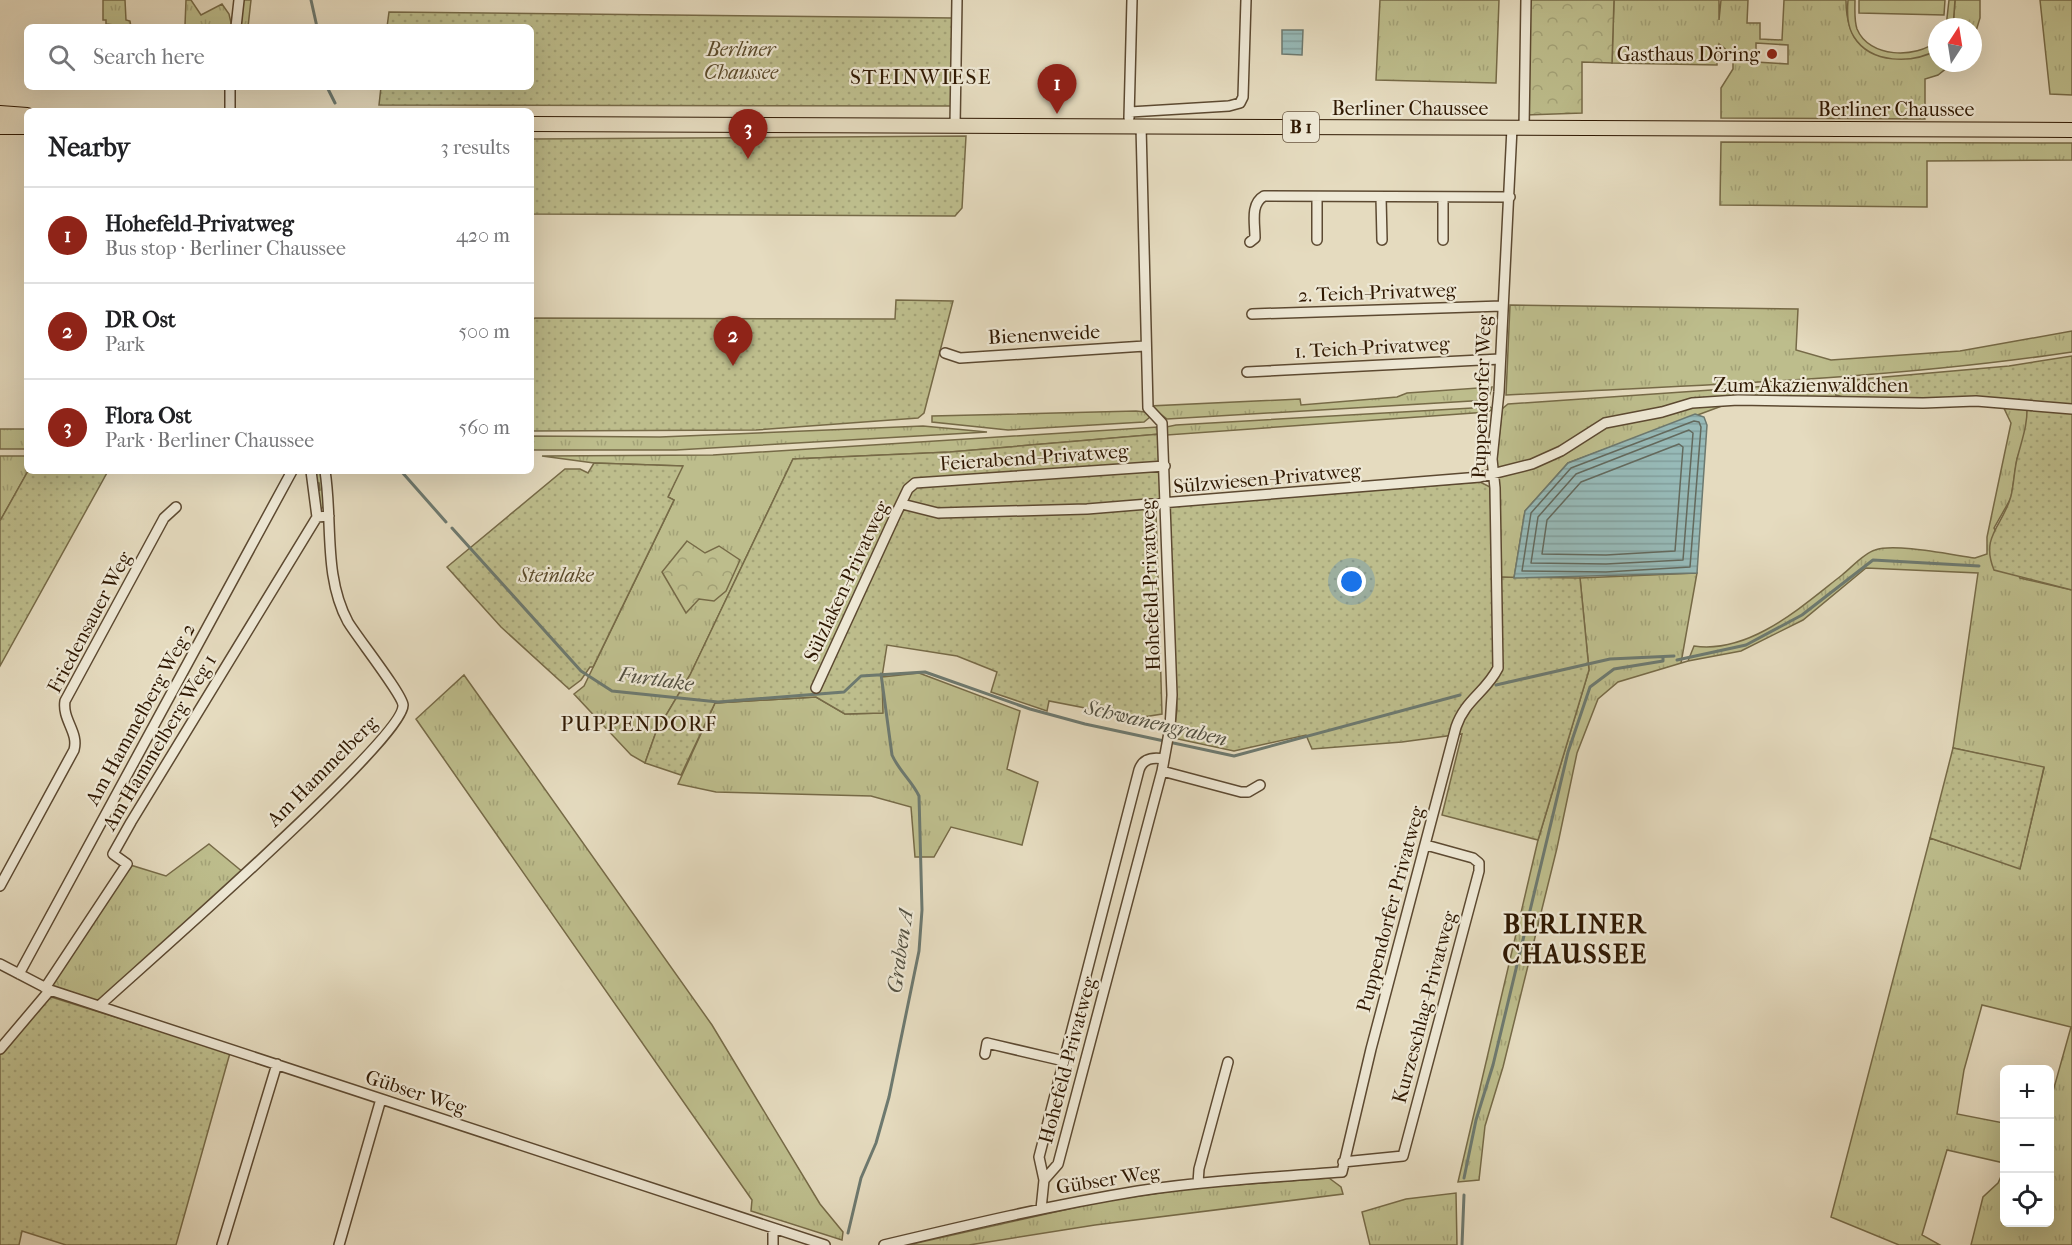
<!DOCTYPE html>
<html lang="en">
<head>
<meta charset="utf-8">
<style>
	:root { --surface:#fff; --page:#f6f6f6; --text:#202124; --muted:#757577; --line:#e0e0e0; --accent:#8f2418 }
	body { margin:0; font-family:"IM FELL French Canon",serif; background:var(--page); color:var(--text) }
	.controls { position:absolute; right:18px; bottom:18px; display:grid; overflow:hidden; border-radius:9px; box-shadow:0 6px 24px #0002 }
	.controls button { width:54px; height:54px; display:grid; place-items:center; padding:0; border:0; border-bottom:2px solid var(--line); background:var(--surface); color:var(--text); font:30px sans-serif }
	.compass { position:absolute; left:1928px; top:18px; width:54px; height:54px; border-radius:50%; background:var(--surface); box-shadow:0 6px 24px #0002; rotate:12deg }
	.you { position:absolute; left:1352px; top:582px; width:21px; height:21px; margin:-15px; border:4px solid #fff; border-radius:50%; background:#1a73e8; box-shadow:0 0 0 9px #1a73e833 }
	.badge { display:grid; place-items:center; width:39px; height:39px; border-radius:50%; background:var(--accent); color:#fff; font-size:20px; font-weight:700 }
	.pin { position:absolute; translate:-50% -50px; filter:drop-shadow(0 2px 3px #0008) }
	.pin::after { content:''; position:absolute; top:32px; width:21px; height:18px; background:inherit; clip-path:polygon(0 0,100% 0,50% 100%) }
	.list { margin:0; padding:0; list-style:none }
	h2 { display:flex; justify-content:space-between; align-items:center; height:78px; margin:0; padding:0 24px; font-size:26px }
	h2 small { font-size:20px; font-weight:400; color:var(--muted) }
	.list li { display:grid; grid-template-columns:39px 1fr auto; gap:18px; align-items:center; box-sizing:border-box; height:96px; padding:0 24px; border-top:2px solid var(--line) }
	.list b { display:block; font-size:22px; white-space:nowrap }
	.list p { margin:0; font-size:20px; white-space:nowrap; color:var(--muted) }
	.list em { font-size:20px; font-style:normal; color:var(--muted) }
	.icon { flex:none; width:33px; height:33px; fill:none; stroke:currentColor; stroke-width:2; stroke-linecap:round; stroke-linejoin:round }
	.map { position:relative; flex:none; width:2072px; height:1245px; overflow:hidden }
	.search { position:absolute; background:var(--surface); box-shadow:0 6px 24px #0002; left:24px; top:24px; width:510px; height:66px; display:flex; align-items:center; gap:15px; box-sizing:border-box; padding:0 21px; border-radius:9px; color:var(--muted); font-size:22px }
	.panel { position:absolute; background:var(--surface); box-shadow:0 6px 24px #0002; left:24px; top:108px; width:510px; height:366px; border-radius:9px }
	.map>svg:first-child { display:block }
	.grass { fill:url(#grass-tufts); stroke:#766a47; stroke-width:1.5; fill-rule:evenodd }
	.forest { fill:url(#forest-crowns); stroke:#766a47; stroke-width:1.5 }
	.garden { fill:url(#garden-dots); stroke:#766a47; stroke-width:1.5 }
	.pitch { fill:#bdbd8c; stroke:#766a47; stroke-width:1.5 }
	.water { fill:url(#water-rules); stroke:#6d796f; stroke-width:1.5 }
	.lines { fill:none; stroke-linecap:round; stroke-linejoin:round }
	.shore { stroke:#63695d; stroke-width:1.5 }
	.stream { stroke:#6d796f; stroke-width:3 }
	.street-casing { stroke:#5c4931; stroke-width:12 }
	.primary-casing { stroke:#2f1802; stroke-width:16 }
	.street { stroke:#eee8d5; stroke-width:9 }
	.primary { stroke:#e5dbbf; stroke-width:14 }
	.poi-dot { fill:#8f2418; stroke:#eee8d5; stroke-width:2 }
	.labels { text-anchor:middle; stroke-width:4.5; stroke-linejoin:round; paint-order:stroke }
	.shield { fill:#eee8d5; stroke:#685641; stroke-width:1.5 }
	.shield-label { font-size:18px; font-weight:bold; fill:#2f1802 }
	.park-label { font-size:20px; font-style:italic; fill:#5a4a2b; stroke:#eee8d5 }
	.poi-label { font-size:20px; fill:#2f1802; stroke:#eee8d5; text-anchor:end }
	.street-label { font-size:20px; fill:#2f1802; stroke:#eee8d5 }
	.neighbourhood-label { font-size:21px; letter-spacing:1.5px; fill:#2f1802; stroke:#eee8d5 }
	.water-label { font-size:21px; font-style:italic; fill:#535142; stroke:#eee8d5 }
	.district-label { font-size:26px; font-weight:bold; letter-spacing:1.5px; fill:#2f1802; stroke:#eee8d5 }
</style>
</head>
<body>
<div class="map">
<svg width="2072" height="1245" viewBox="0 0 2072 1245">
	<defs>
		<pattern id="grass-tufts" width="24" height="20" patternUnits="userSpaceOnUse" patternTransform="scale(1.5)"><rect width="24" height="20" fill="#bdbd8c"/><path d="M3 7l-1-3M5 7V3M7 7l1-3M15 17l-1-3M17 17v-4M19 17l1-3" fill="none" stroke="#a3a277"/></pattern>
		<pattern id="forest-crowns" width="20" height="18" patternUnits="userSpaceOnUse" patternTransform="scale(1.5)"><rect width="20" height="18" fill="#bdbd8c"/><path d="M2 6a3 3 0 1 1 6 0M12 15a3 3 0 1 1 6 0" fill="none" stroke="#a3a277"/></pattern>
		<pattern id="garden-dots" width="8" height="8" patternUnits="userSpaceOnUse" patternTransform="scale(1.5)"><rect width="8" height="8" fill="#bdbd8c"/><path d="M2 2h.1M6 6h.1" fill="none" stroke="#a3a277" stroke-width="1.8" stroke-linecap="round"/></pattern>
		<pattern id="water-rules" width="6" height="5" patternUnits="userSpaceOnUse" patternTransform="scale(1.5)"><rect width="6" height="5" fill="#97bab8"/><path d="M0 2.5h6" fill="none" stroke="#829f9d"/></pattern>
	</defs>
	<rect width="100%" height="100%" fill="#e5dbbf"/>
	<filter id="stains"><feTurbulence type="fractalNoise" baseFrequency=".00333" numOctaves="4"/><feColorMatrix values="0 0 0 0 .2 0 0 0 0 .09 0 0 0 0 .02 0 0 0 .5 -.17"/></filter>
	<radialGradient id="worn" r=".72"><stop offset=".6" stop-color="#630" stop-opacity="0"/><stop offset="1" stop-color="#630" stop-opacity=".3"/></radialGradient>
	<!-- grass -->
	<path class="grass" d="M103 0H125L126 20 130 21 131 27 106 24V20H103Z
		M186 0H191L201 15 222 4 229 14 232 27H173L185 25Z
		M243 0H251L248 27H241Z
		M1380 0H1499L1496 83 1376 80Z
		M1614 0H1719V20L1721 0H1748L1747 23H1760V39L1782 40 1784 0H1846C1846 42 1867 61 1909 56 1919 55 1928 55 1937 50V63H1953L1938 75 1925 79V119L1721 118V88L1733 69V55L1719 44 1717 65 1612 63ZM1756 43 1788 45V64L1756 62Z
		M1955 0H1980V18L1973 41V27H1953Z
		M2040 0H2072V95L2050 94Z
		M1721 142 2072 143V160L1927 161V207L1720 205Z
		M1510 305 1798 309 1796 350 1831 360 1960 351 2072 331V352C1885 380 1695 385 1506 395Z
		M1840 381 1836 395 1860 402 1738 400 1568 463 1525 511 1514 578 1501 577 1497 458 1502 409 1508 404Z
		M1492 387 1488 400 1167 419 1150 406 1300 399 1301 405 1397 397 1407 393Z
		M2001 402 2028 404 2026 434 2017 459 2011 498 1994 528 2020 578 2072 590V1245H1971L1983 1197 1998 1183 2004 1170V1222H2050V1102L2071 1027 1982 1005 1964 1070 1957 1114 2004 1123V1163L1947 1150 1922 1235 1940 1245H1899L1831 1217 1930 838 2020 868 2044 768 1953 748 1978 573 1866 568 1803 620 1741 651 1688 661 1618 682 1598 699 1577 753 1557 848 1503 1067 1485 1126 1479 1180 1458 1182 1538 840 1589 670 1580 578 1697 573 1681 663 1688 661 1694 646C1750 654 1801 607 1842 575 1851 568 1864 553 1875 550 1895 543 1952 555 1975 558L1987 554V537L2011 423Z
		M1490 407 1493 409 1488 412 1167 435 1166 427 1176 425Z
		M1136 411 1145 412 1150 417 1144 422 1008 430 932 422V416Z
		M923 426 987 432 676 450H531V436L660 437Z
		M1158 427 1160 434 950 452 793 459 690 675 656 732 645 763 631 755 574 694 584 686 665 519 674 500 668 497 682 466 594 463 542 456 713 455Z
		M0 429H27V449H0Z
		M0 456H27L28 471 0 521Z
		M314 471H322L324 506 320 510 317 491 320 490 319 483H314Z
		M919 673 1020 711 1007 769 1038 782 1022 845 951 827 934 857H915L911 807 871 796 716 792 678 784 715 703 816 697 845 714 882 713V677Z
		M464 675 712 1025 820 1204 843 1232 842 1240 751 1211 752 1200 416 719Z
		M209 844 244 873 99 1006 45 988 127 864 166 876Z
		M1329 1178 1341 1187 1343 1194 1095 1225 969 1245H908L1104 1201 1194 1188Z
		M1456 1193 1457 1245H1370L1362 1212 1406 1199Z"/>
	<!-- forest -->
	<path class="forest" d="M1526 0H1614L1612 63 1582 62V113L1526 115Z
		M687 541 705 553 719 546 740 560 726 591 714 601 699 599 686 613 662 572Z"/>
	<!-- garden -->
	<path class="garden" d="M389 12 954 18 951 106 379 105 381 87H531V27H387Z
		M966 136 962 208 955 216 531 214V139Z
		M896 300 953 301 924 413 918 418 756 430 531 431V320L535 318 895 319Z
		M2072 356V590L1994 570C1980 536 2003 526 2011 496 2014 484 2014 471 2017 459 2022 439 2028 425 2027 404L1861 402 1836 395 1840 381 2009 366Z
		M1160 434V498L1156 511 1162 714 1137 718 1049 701 1047 711 991 692 997 672 957 656 887 645 882 677 883 713 845 714 816 697 715 703 681 775 645 763 656 732 690 675 793 459 950 452Z
		M594 463 683 466 668 497 674 500 593 667H590L581 680 569 689 501 627 447 567 565 469H580L588 473Z
		M28 471H108L0 666V521Z
		M1480 482 1490 487 1493 577 1580 578 1589 670 1538 840 1442 815 1462 734 1402 742 1312 749 1306 735 1234 751 1173 738 1177 710 1169 509 1173 506Z
		M1953 748 2044 767 2020 869 1930 838Z
		M48 996 230 1053 176 1245H66L22 1231 19 1245H0V1055Z"/>
	<!-- pitch -->
	<path class="pitch" d="M1848 0H1855C1855 9 1854 20 1857 29 1869 58 1916 59 1937 41V50C1912 64 1871 64 1854 37 1847 26 1847 13 1848 0Z
		M1859 0H1945L1944 15 1859 13Z
		M1949 0H1955L1953 27H1946Z"/>
	<!-- water -->
	<path class="water" d="M1282 30H1303L1302 55 1282 54Z
		M1695 414 1704 417 1707 425 1697 573 1514 578 1525 511 1568 463Z"/>
	<g class="lines">
		<!-- shore -->
		<path class="shore" d="M1694 421 1699 422 1701 427 1690 567 1606 572 1522 571 1531 513 1571 468Z
			M1689 430 1693 433 1683 560 1606 564 1531 563 1538 517 1576 474Z
			M1679 444 1683 447 1675 551 1606 555 1542 554 1547 520 1581 482Z"/>
		<!-- stream -->
		<path class="stream" d="M311 0 317 27
			M327 87 335 103
			M401 471 446 522
			M452 528 581 671 612 691 718 702 844 692 861 676 925 672 1030 709 1085 724 1234 756 1460 695
			M1677 660 1746 645 1802 615 1873 560 1979 566
			M1496 685 1610 659 1674 656
			M1464 1178 1476 1120 1493 1065 1568 752 1590 687 1614 669 1663 661V658
			M848 1233 861 1178 876 1143 889 1097 919 951 922 910 919 796C912 781 899 771 892 755L881 674
			M1462 1245 1464 1195"/>
		<!-- street casing -->
		<g class="street-casing">
			<path id="street" d="M236 27 239 0
				M230 111V87
				M1130 112 1229 106 1240 103 1243 97 1246 0
				M1129 118 1132 0
				M955 126 957 0
				M1524 128 1526 0
				M1381 197 1382 240
				M1443 197V240
				M1317 240V197
				M1250 242 1255 238C1255 223 1250 204 1264 196L1510 197
				M1252 314 1502 306
				M945 353 960 358 1145 346
				M1247 372 1500 359
				M311 471 317 517
				M902 504 938 513 1087 509 1480 477 1532 464 1561 451 1605 423 1662 412 1692 403 1738 400 1923 403 1976 401 2072 409
				M816 688 895 516 908 489 915 483 1165 466
				M1162 771 1241 792H1248L1260 785
				M0 886 74 750C79 732 62 720 65 701L164 518 176 507
				M0 964 50 990 825 1245
				M19 974 292 471
				M45 988 127 864 113 854 131 822 317 517 329 516
				M99 1006C139 969 405 738 403 705 402 694 357 637 348 622 323 576 333 521 325 471
				M0 1049 50 990
				M985 1054 987 1043 1064 1061
				M1343 1162 1403 1156 1479 871V863L1473 858 1426 845
				M1044 1180 1039 1157 1139 770C1143 758 1153 757 1164 759
				M1198 1183 1199 1169 1228 1062
				M1041 1209 1044 1180 1058 1164 1162 771 1170 727 1172 695 1162 423 1148 408 1141 126
				M222 1245 277 1064
				M339 1245 381 1099
				M773 1245V1229
				M884 1245C968 1225 1052 1205 1138 1191 1205 1181 1273 1177 1342 1172L1371 1049 1456 727C1465 700 1486 692 1498 668L1495 488 1492 459 1499 392 1512 128"/>
		</g>
		<!-- primary casing -->
		<g class="primary-casing">
			<path id="primary" d="M0 113 27 115
				M531 124 2072 130
				M0 127H27"/>
		</g>
		<!-- street -->
		<use href="#street" class="street"/>
		<!-- primary -->
		<use href="#primary" class="primary"/>
	</g>
	<!-- markers -->
	<circle class="poi-dot" cx="1772" cy="54" r="6"/>
	<g class="labels">
		<!-- shield labels -->
		<rect class="shield" x="1283" y="112" width="36" height="30" rx="4.5"/>
		<g class="shield-label">
			<text x="1301" y="133">B 1</text>
		</g>
		<!-- park labels -->
		<g class="park-label">
			<text x="741" y="56">Berliner<tspan x="741" dy="23">Chaussee</tspan></text>
			<text x="556" y="582">Steinlake</text>
		</g>
		<!-- poi labels -->
		<g class="poi-label">
			<text x="1760" y="61">Gasthaus Döring</text>
		</g>
		<!-- street labels -->
		<g class="street-label">
			<text x="1410" y="115">Berliner Chaussee</text>
			<text x="1896" y="116">Berliner Chaussee</text>
			<text transform="translate(1377 292) rotate(-2)" y="7">2. Teich-Privatweg</text>
			<text transform="translate(1044 334) rotate(-3)" y="7">Bienenweide</text>
			<text transform="translate(1372 347) rotate(-3)" y="7">1. Teich-Privatweg</text>
			<text x="1811" y="392">Zum Akazienwäldchen</text>
			<text transform="translate(1481 397) rotate(-88)" y="7">Puppendorfer Weg</text>
			<text transform="translate(1034 457) rotate(-4)" y="7">Feierabend-Privatweg</text>
			<text transform="translate(1267 478) rotate(-5)" y="7">Sülzwiesen-Privatweg</text>
			<text transform="translate(846 581) rotate(-65)" y="7">Sülzlaken-Privatweg</text>
			<text transform="translate(1150 585) rotate(-92)" y="7">Hohefeld-Privatweg</text>
			<text transform="translate(89 622) rotate(-62)" y="7">Friedensauer Weg</text>
			<text transform="translate(140 714) rotate(-61)" y="7">Am Hammelberg Weg 2</text>
			<text transform="translate(159 742) rotate(-59)" y="7">Am Hammelberg Weg 1</text>
			<text transform="translate(322 771) rotate(-45)" y="7">Am Hammelberg</text>
			<text transform="translate(1390 909) rotate(-75)" y="7">Puppendorfer Privatweg</text>
			<text transform="translate(1424 1007) rotate(-75)" y="7">Kurzeschlag-Privatweg</text>
			<text transform="translate(1067 1060) rotate(-75)" y="7">Hohefeld-Privatweg</text>
			<text transform="translate(416 1092) rotate(18)" y="7">Gübser Weg</text>
			<text transform="translate(1108 1179) rotate(-9)" y="7">Gübser Weg</text>
		</g>
		<!-- neighbourhood labels -->
		<g class="neighbourhood-label">
			<text x="921" y="84">STEINWIESE</text>
			<text x="639" y="731">PUPPENDORF</text>
		</g>
		<!-- water labels -->
		<g class="water-label">
			<text transform="translate(656 679) rotate(8)" y="7">Furtlake</text>
			<text transform="translate(1156 723) rotate(13)" y="7">Schwanengraben</text>
			<text transform="translate(900 951) rotate(-82)" y="7">Graben A</text>
		</g>
		<!-- district labels -->
		<g class="district-label">
			<text x="1575" y="933">BERLINER<tspan x="1575" dy="30">CHAUSSEE</tspan></text>
		</g>
	</g>
	<rect width="100%" height="100%" filter="url(#stains)"/>
	<rect width="100%" height="100%" fill="url(#worn)"/>
</svg>
<div class="controls">
<button>+</button>
<button>−</button>
<button><svg class="icon" aria-label="locate" viewBox="0 0 24 24"><circle cx="12" cy="12" r="6"/><path d="M12 2v4M12 18v4M2 12h4M18 12h4"/></svg></button>
</div>
<svg class="compass" viewBox="-18 -18 36 36"><path d="M0-13l5 13h-10z" fill="#e53935"/><path d="M0 13l5-13h-10z" fill="#757577"/></svg>
<div class="you"></div>
<div class="pin badge" style="left:1057px;top:114px">1</div>
<div class="pin badge" style="left:733px;top:366px">2</div>
<div class="pin badge" style="left:748px;top:159px">3</div>
<div class="search"><svg class="icon" aria-label="search" viewBox="0 0 24 24"><circle cx="10" cy="10" r="6"/><path d="M15 15l6 6"/></svg>Search here</div>
<section class="panel">
<h2>Nearby<small>3 results</small></h2>
<ul class="list">
<li><span class="badge">1</span><div><b>Hohefeld-Privatweg</b><p>Bus stop · Berliner Chaussee</p></div><em>420 m</em></li>
<li><span class="badge">2</span><div><b>DR Ost</b><p>Park</p></div><em>500 m</em></li>
<li><span class="badge">3</span><div><b>Flora Ost</b><p>Park · Berliner Chaussee</p></div><em>560 m</em></li>
</ul>
</section>
</div>
</body>
</html>
